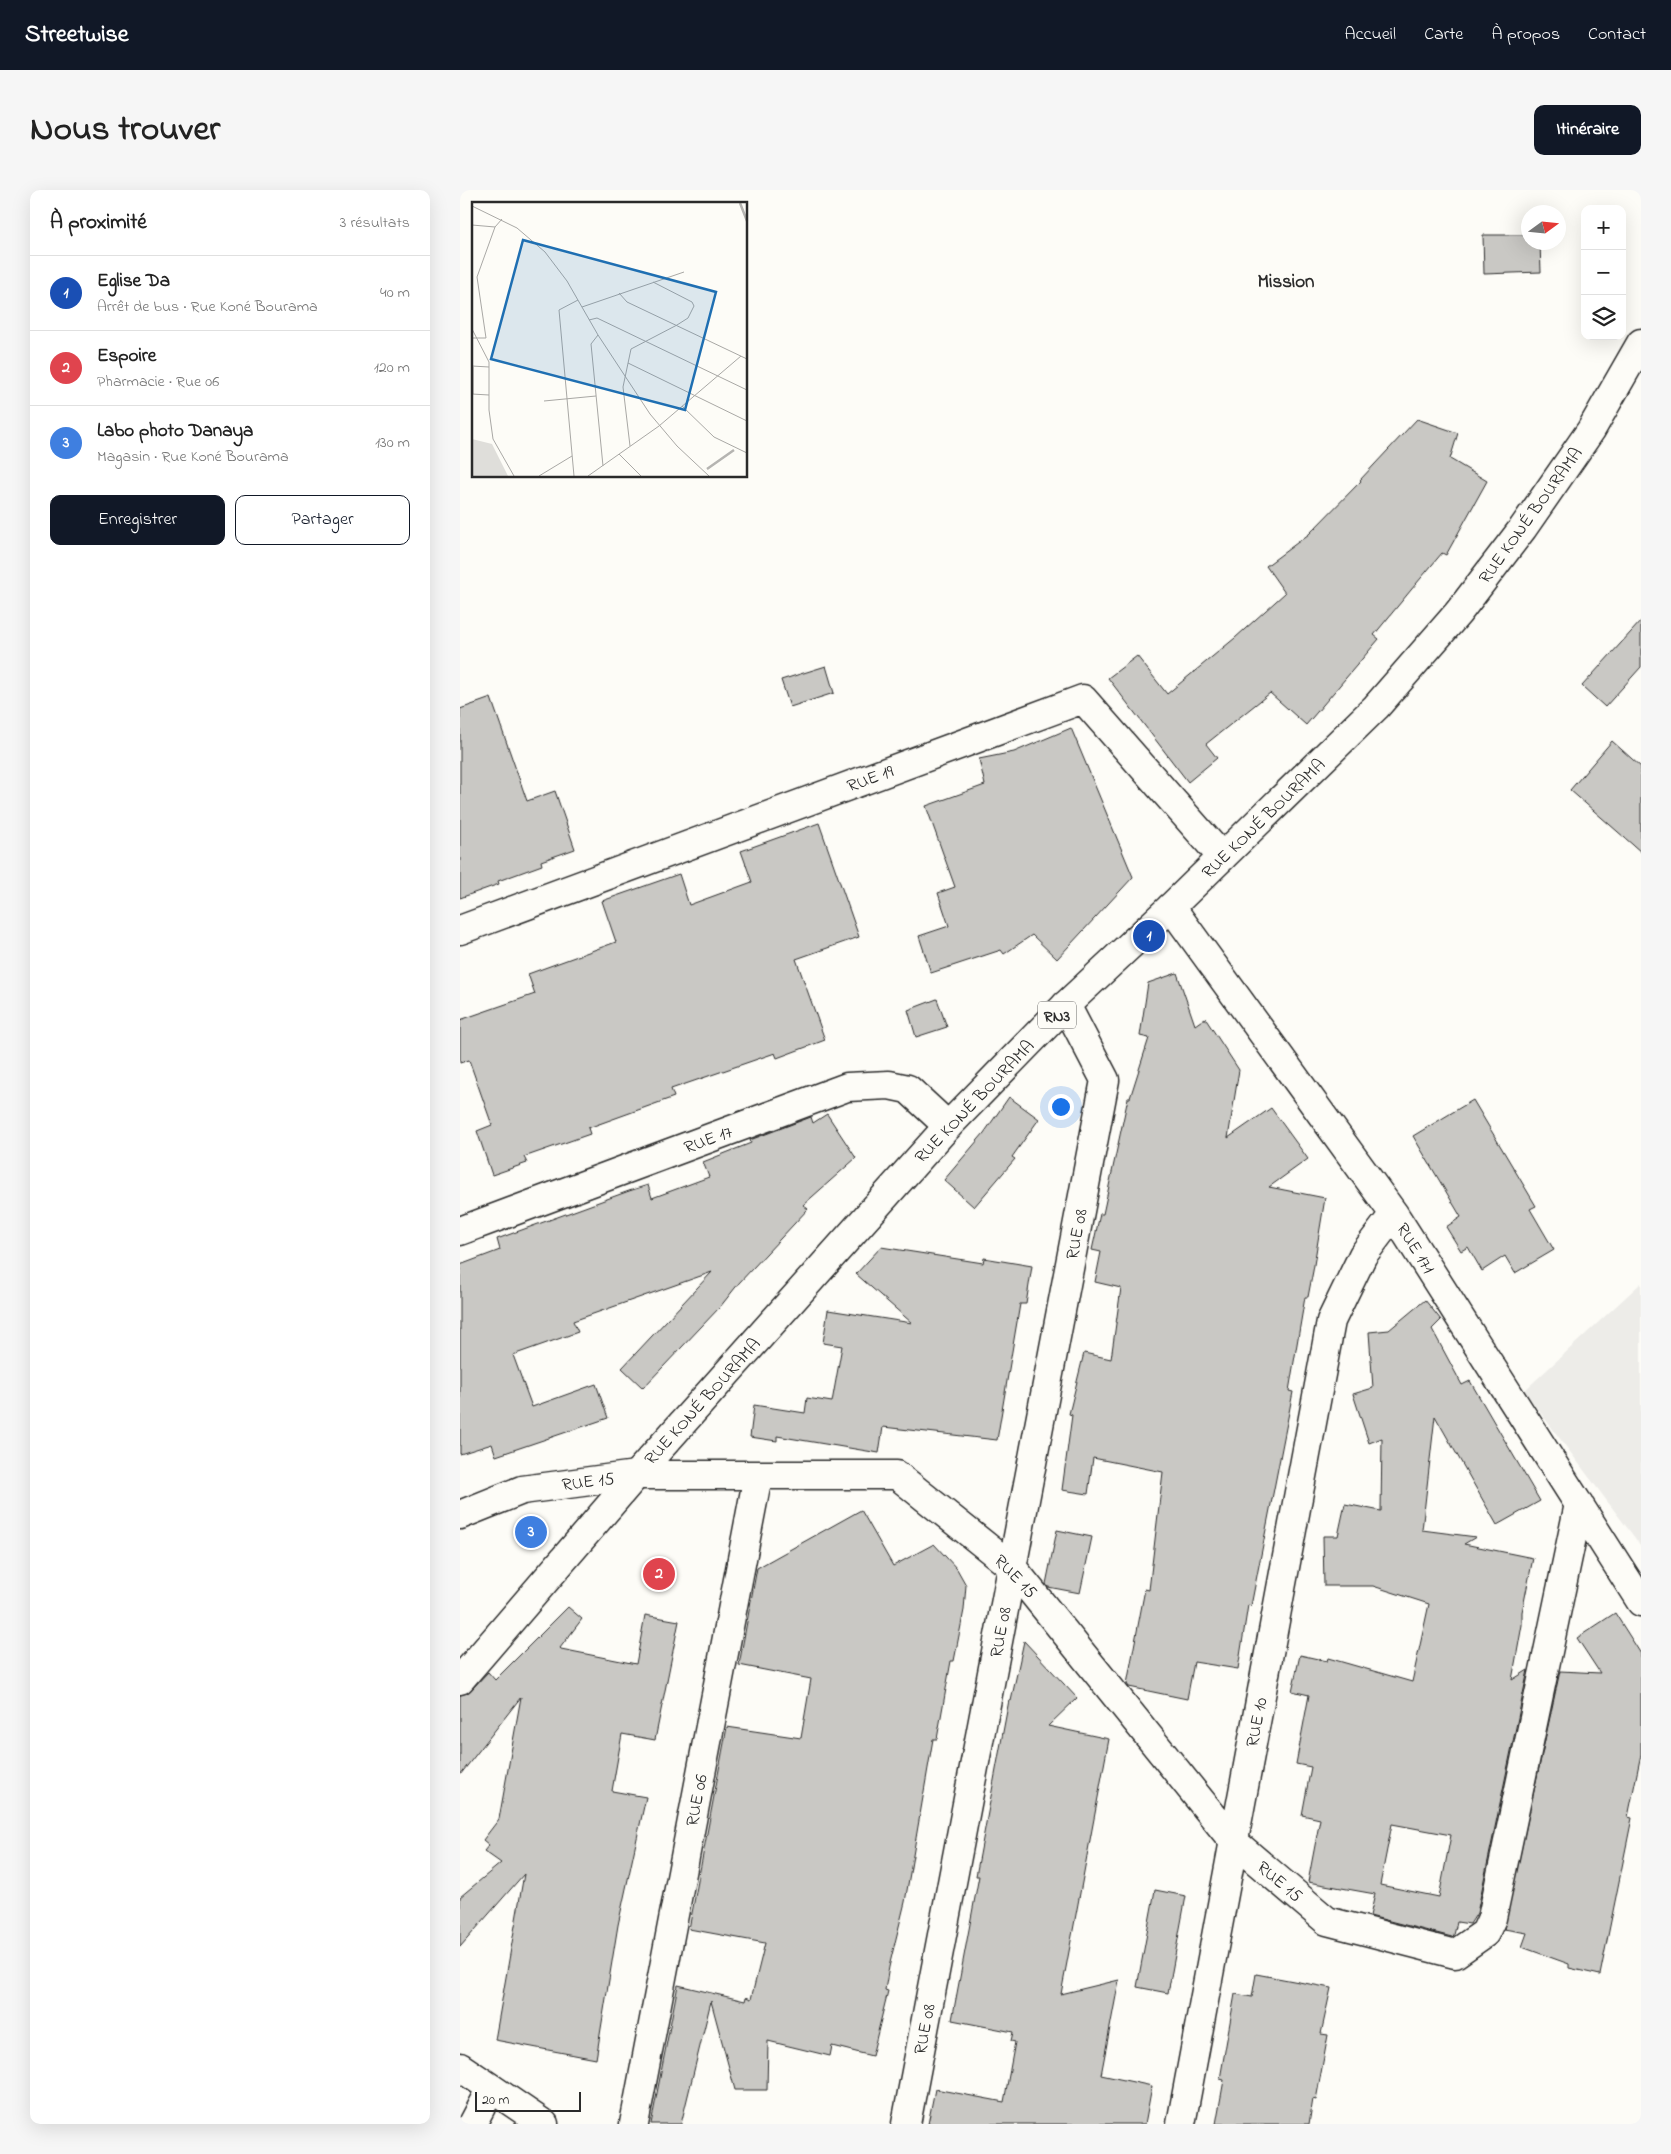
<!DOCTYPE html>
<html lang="fr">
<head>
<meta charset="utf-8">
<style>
	:root { --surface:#fff; --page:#f6f6f6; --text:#222; --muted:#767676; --line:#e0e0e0; --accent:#111827 }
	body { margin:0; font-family:"Indie Flower",sans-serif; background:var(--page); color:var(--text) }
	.controls { position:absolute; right:15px; top:15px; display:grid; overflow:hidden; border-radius:10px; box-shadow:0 5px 20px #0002 }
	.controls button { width:45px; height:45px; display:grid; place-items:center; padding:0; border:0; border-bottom:1px solid var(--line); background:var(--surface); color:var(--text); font:25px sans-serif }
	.compass { position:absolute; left:1061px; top:15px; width:45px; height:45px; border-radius:50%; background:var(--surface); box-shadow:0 5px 20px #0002; rotate:75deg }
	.scale { position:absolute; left:15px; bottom:12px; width:106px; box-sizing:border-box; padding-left:5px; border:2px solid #2b2b2b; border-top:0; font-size:14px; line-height:18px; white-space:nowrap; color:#2b2b2b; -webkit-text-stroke:4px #fdfcf7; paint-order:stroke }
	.you { position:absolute; left:600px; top:916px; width:18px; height:18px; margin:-12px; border:4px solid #fff; border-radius:50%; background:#1a73e8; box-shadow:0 0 0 8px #1a73e833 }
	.badge { display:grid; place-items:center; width:32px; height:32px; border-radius:50%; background:var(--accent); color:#fff; font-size:16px; font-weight:700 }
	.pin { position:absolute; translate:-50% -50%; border:2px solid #fff; box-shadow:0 1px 5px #0006 }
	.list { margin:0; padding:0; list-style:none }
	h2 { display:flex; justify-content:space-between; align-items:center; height:65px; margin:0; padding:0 20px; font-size:21px }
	h2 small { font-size:16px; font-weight:400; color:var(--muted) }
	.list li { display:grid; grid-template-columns:32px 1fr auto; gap:15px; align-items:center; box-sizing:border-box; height:75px; padding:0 20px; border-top:1px solid var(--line) }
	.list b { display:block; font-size:19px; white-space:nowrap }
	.list p { margin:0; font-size:16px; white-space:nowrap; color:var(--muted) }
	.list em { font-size:16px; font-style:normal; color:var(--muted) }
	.actions { display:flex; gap:10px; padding:15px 20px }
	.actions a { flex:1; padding:11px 0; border:1px solid var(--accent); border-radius:10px; text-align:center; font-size:18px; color:var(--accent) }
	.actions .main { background:var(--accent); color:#fff }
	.icon { flex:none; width:28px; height:28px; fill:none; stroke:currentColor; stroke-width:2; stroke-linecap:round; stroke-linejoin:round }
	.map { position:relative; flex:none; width:1181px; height:1934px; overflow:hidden; border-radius:10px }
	header { display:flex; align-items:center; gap:30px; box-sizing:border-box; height:70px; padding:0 25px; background:var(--accent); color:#fff }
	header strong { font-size:24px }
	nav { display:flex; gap:28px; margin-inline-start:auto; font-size:18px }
	.intro { display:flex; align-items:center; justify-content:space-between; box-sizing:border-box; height:120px; padding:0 30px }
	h1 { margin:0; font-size:35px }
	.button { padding:12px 22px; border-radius:10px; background:var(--accent); color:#fff; font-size:18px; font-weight:700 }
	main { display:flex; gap:30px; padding:0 30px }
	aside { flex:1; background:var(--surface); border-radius:10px; box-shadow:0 5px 20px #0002 }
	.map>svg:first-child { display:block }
	.built { fill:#edece8 }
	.building { fill:#c9c8c4; stroke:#2b2b2b; fill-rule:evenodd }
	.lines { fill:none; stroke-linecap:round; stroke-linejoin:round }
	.minor-casing { stroke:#2b2b2b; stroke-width:31 }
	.highway-casing { stroke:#2b2b2b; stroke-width:31 }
	.minor { stroke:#fdfcf7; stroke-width:28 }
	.highway { stroke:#fdfcf7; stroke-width:28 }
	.labels { text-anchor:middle; stroke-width:4; stroke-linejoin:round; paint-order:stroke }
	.shield { fill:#fdfcf7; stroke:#6a6a68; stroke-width:1 }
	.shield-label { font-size:16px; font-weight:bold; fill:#2b2b2b }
	.street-label { font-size:18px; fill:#2b2b2b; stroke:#fdfcf7 }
	.neighbourhood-label { font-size:19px; font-weight:bold; fill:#2b2b2b; stroke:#fdfcf7 }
	.inset-river { fill:none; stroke:#b5b4b1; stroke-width:2.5 }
	.inset-road { fill:none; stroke:#a9a8a5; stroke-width:1 }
	.view { fill:#1f6fb2; fill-opacity:0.15; stroke:#1f6fb2; stroke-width:2.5 }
	.inset-edge { fill:none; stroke:#2b2b2b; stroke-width:2.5 }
</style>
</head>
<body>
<header>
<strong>Streetwise</strong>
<nav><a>Accueil</a><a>Carte</a><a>À propos</a><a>Contact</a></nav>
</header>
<div class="intro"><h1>Nous trouver</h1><a class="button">Itinéraire</a></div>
<main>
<aside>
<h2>À proximité<small>3 résultats</small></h2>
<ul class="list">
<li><span class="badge" style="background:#1a4fb4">1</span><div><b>Eglise Da</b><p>Arrêt de bus · Rue Koné Bourama</p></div><em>40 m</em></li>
<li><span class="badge" style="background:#e0444e">2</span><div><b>Espoire</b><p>Pharmacie · Rue 06</p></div><em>120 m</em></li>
<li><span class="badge" style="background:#3f7fe0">3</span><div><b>Labo photo Danaya</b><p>Magasin · Rue Koné Bourama</p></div><em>130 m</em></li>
</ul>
<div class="actions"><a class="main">Enregistrer</a><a>Partager</a></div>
</aside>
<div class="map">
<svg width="1181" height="1934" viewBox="0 0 1181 1934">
	<rect width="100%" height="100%" fill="#fdfcf7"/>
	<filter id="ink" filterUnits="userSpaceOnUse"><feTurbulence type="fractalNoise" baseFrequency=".02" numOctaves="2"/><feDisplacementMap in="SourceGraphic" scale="10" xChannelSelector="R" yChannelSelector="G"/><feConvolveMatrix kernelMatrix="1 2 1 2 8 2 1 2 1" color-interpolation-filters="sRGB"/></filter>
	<g filter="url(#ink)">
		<!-- built -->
		<path class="built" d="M1181 1093V1356L1064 1201Z"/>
		<!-- building -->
		<path class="building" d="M1023 45H1068V52H1080L1081 82 1024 84Z
			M957 229 998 243 990 269 1027 291 986 365 982 363 951 400 914 445 919 449 846 535 810 503 746 554 757 568 728 592 648 488 677 466 707 504 775 448 825 403 806 376 849 344 901 291 900 290Z
			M1181 431V477L1145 517 1122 496Z
			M366 476 374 503 330 517 321 490Z
			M31 508 67 611 95 601 115 659 81 671 82 675 38 691 39 694 0 708V519Z
			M611 538 673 687 597 769 572 745 544 764 541 760 471 783 459 746 489 736 478 703 495 697 466 616 525 595 519 569 554 562Z
			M1152 551 1181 577V662L1110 600Z
			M359 633 399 747 336 769 365 850 317 868 315 863 211 899 214 907 128 938 130 944 64 967 67 973 32 985 17 941 32 935 9 870 0 873V830L75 804 68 784 156 752 142 711 219 684 229 715 292 692 281 661Z
			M717 783 735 835 745 828 779 880 768 948 811 918 848 969 809 997 865 1008 853 1081 848 1107H845L829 1201 833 1202 791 1416 788 1415 778 1479 734 1472 727 1509 669 1497 667 1494 685 1399 689 1400 703 1282 633 1268 628 1304 602 1300 612 1225 609 1224 624 1163 651 1169 661 1098 635 1092 641 1062 632 1060 640 1024H643L668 908H670L689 848 680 846 688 793Z
			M477 809 487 837 456 847 448 820Z
			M549 907 579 929 552 967 555 969 514 1017 484 990 524 943Z
			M1013 910 1076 1016 1070 1019 1094 1060 1055 1083 1045 1066 1022 1081 1008 1057 1001 1061 986 1037 1001 1027 953 946Z
			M367 924 396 968 343 1015 348 1019 279 1093 260 1117 183 1198 162 1178 252 1082 113 1131 118 1142 53 1165 72 1217 136 1194 148 1228 36 1266 32 1254 0 1264V1075L40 1060 37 1049 169 1001 188 995 192 1008 249 987 243 972 291 953 290 950 351 927 353 933Z
			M421 1057 523 1073 524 1068 572 1076 566 1114H560L537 1250 423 1237 419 1263 317 1246V1251L290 1247 294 1215 345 1223 347 1208 372 1212 382 1156 363 1153 368 1120 452 1133 396 1084Z
			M965 1110 981 1130 972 1139 1002 1195 1010 1191 1080 1311 1037 1335 975 1226 962 1340 1016 1347 1004 1354 1073 1368 1062 1422V1435L1052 1490 1068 1480 1017 1723 1010 1734 997 1732 994 1745 992 1747 910 1726 915 1704 848 1692 860 1629 842 1625 851 1577 836 1574 849 1505 832 1501 840 1465 867 1471 868 1468 952 1492 969 1414 913 1396H864L863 1346H878L885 1314 921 1321 922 1248 909 1253 893 1204 913 1198 909 1142 929 1140ZM932 1634 991 1645 979 1707 920 1695Z
			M401 1320 433 1376 474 1354 497 1379 506 1395 504 1420 494 1471H491L477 1549H473L445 1712 429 1777 425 1800 428 1801 412 1866 372 1856 370 1866 308 1851 307 1900H275L251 1811 221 1934H191L218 1795 285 1811 286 1807 291 1809 305 1753 229 1739 267 1537 341 1548 351 1489 279 1475 297 1378Z
			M597 1340 632 1347 620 1403 588 1397 586 1394Z
			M108 1417 122 1429 100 1458 101 1459 176 1474 185 1425 219 1431 195 1550 162 1544 152 1601 186 1607 158 1735 136 1869 35 1850 64 1684 0 1757V1707L41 1673 24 1661 29 1655 23 1650 39 1629 61 1507 0 1585V1505L11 1500 28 1482 35 1490Z
			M1155 1423 1181 1464V1564L1168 1627 1172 1628 1140 1785 1109 1778V1774L1062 1757 1067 1743 1044 1739 1100 1481 1140 1483 1117 1448Z
			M564 1451 617 1508 588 1536 649 1549 601 1804 659 1790 641 1885 692 1896 685 1934H468L475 1899 544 1912 555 1852 551 1851 553 1842 492 1830 519 1686H516L529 1617 549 1510 551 1511Z
			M695 1700 726 1706 708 1803 677 1797Z
			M796 1784 871 1798 861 1844 868 1845 856 1910 853 1909 849 1934H756L764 1890 760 1889 775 1804 792 1807Z"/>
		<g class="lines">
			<!-- minor casing -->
			<g class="minor-casing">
				<path id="minor" d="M711 717 934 1024 1181 1412
					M0 740 623 509 762 667
					M0 1041 387 897 429 895 448 899 488 936
					M0 1325 62 1300 176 1285H437L552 1377 774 1652 867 1731 995 1764 1025 1743 1032 1728 1119 1314
					M0 1877 84 1934
					M12 1934 31 1898
					M174 1934 298 1285
					M446 1934 645 890 606 815
					M721 1934 871 1131 903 1065 934 1024"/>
			</g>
			<!-- highway casing -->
			<g class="highway-casing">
				<path id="highway" d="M0 1490 176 1285 488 936 606 815 711 717 916 517 998 423 1063 338 1131 240 1181 153"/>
			</g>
			<!-- minor -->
			<use href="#minor" class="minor"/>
			<!-- highway -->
			<use href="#highway" class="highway"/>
		</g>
	</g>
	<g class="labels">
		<!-- shield labels -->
		<rect class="shield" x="578" y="811.5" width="38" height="27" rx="4"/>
		<g class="shield-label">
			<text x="597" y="831">RN3</text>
		</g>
		<!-- street labels -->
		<g class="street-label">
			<text transform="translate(1070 325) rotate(-54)" y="6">RUE KONÉ BOURAMA</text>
			<text transform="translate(410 588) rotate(-20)" y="6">RUE 19</text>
			<text transform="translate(803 628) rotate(-44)" y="6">RUE KONÉ BOURAMA</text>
			<text transform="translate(514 911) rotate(-46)" y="6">RUE KONÉ BOURAMA</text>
			<text transform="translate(248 949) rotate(-20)" y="6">RUE 17</text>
			<text transform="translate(616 1044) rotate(-79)" y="6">RUE 08</text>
			<text transform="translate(956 1058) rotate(58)" y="6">RUE 171</text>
			<text transform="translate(242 1211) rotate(-48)" y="6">RUE KONÉ BOURAMA</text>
			<text transform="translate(128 1291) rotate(-7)" y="6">RUE 15</text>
			<text transform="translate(556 1386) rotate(46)" y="6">RUE 15</text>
			<text transform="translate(540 1442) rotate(-79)" y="6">RUE 08</text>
			<text transform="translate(796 1532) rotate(-79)" y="6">RUE 10</text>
			<text transform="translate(236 1610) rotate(-79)" y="6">RUE 06</text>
			<text transform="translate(820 1691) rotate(40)" y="6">RUE 15</text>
			<text transform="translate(464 1839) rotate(-79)" y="6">RUE 08</text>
		</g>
		<!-- neighbourhood labels -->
		<g class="neighbourhood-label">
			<text x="826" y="97">Mission</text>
		</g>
	</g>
	<!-- overview -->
	<g transform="translate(12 12)">
		<rect width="275" height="275" fill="#fdfcf7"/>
		<path d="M0 237 20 242 36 274H0Z" fill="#dfdeda"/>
		<path class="inset-river" d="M268 1 275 19M235 267 262 248"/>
		<path class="inset-road" d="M0 4 45 26 73 50 95 79 126 133 178 212 205 244 237 274M0 23 23 25M147 91 155 100 275 157M110 105 212 70M117 118 125 116 275 188M0 127 17 160V208L21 237 42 274M126 133 119 142 131 264M0 136H14L5 75 23 25 30 17M156 161 275 219M0 164 17 165M0 192 17 193M1 192V165M72 199 124 194M210 204 242 235 275 251M158 244 151 185 159 147 205 123 216 116 222 104 220 100 181 80M147 252 169 274M67 274 100 254M102 274 87 108 106 98M116 274 187 224 269 154"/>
		<path class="view" d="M51 38 244 90 213 208 19 157Z"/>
		<rect width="275" height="275" class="inset-edge"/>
	</g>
</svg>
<div class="controls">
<button>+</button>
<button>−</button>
<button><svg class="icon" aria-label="layers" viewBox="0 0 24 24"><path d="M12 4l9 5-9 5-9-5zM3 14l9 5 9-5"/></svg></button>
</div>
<svg class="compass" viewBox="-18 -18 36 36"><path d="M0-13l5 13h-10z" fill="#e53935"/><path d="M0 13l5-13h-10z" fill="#767676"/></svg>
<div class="scale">20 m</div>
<div class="you"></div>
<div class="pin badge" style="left:689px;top:746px;background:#1a4fb4">1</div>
<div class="pin badge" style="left:199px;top:1384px;background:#e0444e">2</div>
<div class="pin badge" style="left:71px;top:1342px;background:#3f7fe0">3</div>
</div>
</main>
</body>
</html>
